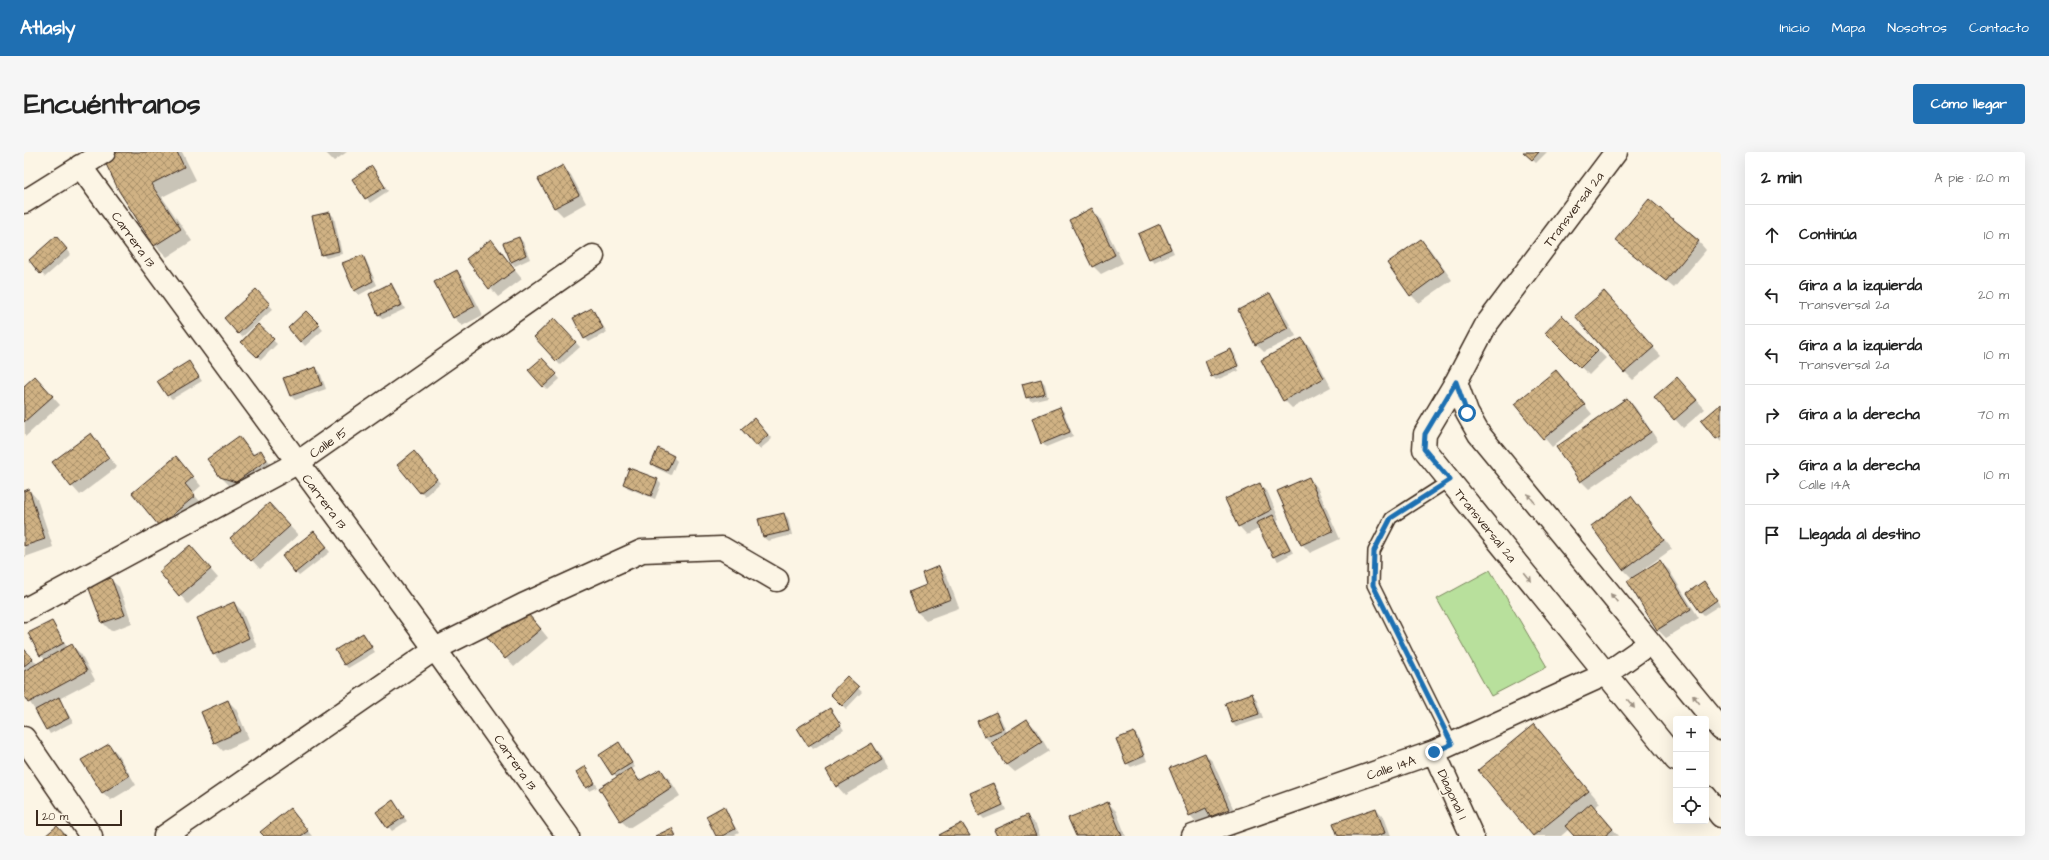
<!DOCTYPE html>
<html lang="es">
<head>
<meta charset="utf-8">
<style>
	:root { --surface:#fff; --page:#f6f6f6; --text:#222; --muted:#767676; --line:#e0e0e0; --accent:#1f6fb2 }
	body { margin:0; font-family:"Architects Daughter",sans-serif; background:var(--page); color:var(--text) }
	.controls { position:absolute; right:12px; bottom:12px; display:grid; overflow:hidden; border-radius:4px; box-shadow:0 4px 16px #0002 }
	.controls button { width:36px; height:36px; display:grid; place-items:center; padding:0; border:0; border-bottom:1px solid var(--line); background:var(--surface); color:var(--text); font:20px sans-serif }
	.scale { position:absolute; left:12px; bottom:10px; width:86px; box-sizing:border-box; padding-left:4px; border:2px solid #3b2a1e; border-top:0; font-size:11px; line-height:14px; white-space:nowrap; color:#3b2a1e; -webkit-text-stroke:3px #fcf5e5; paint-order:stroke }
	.stop { position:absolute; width:12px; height:12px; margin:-9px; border:3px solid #1f6fb2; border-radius:50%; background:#fff }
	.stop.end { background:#1f6fb2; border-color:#fff; box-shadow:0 1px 4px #0008 }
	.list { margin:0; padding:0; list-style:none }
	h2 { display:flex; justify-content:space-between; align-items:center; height:52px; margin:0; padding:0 16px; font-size:17px }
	h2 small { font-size:13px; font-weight:400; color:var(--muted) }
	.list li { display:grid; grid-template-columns:26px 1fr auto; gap:12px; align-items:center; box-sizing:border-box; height:60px; padding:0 16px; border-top:1px solid var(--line) }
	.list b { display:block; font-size:15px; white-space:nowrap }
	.list p { margin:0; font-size:13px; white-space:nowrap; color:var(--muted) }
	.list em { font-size:13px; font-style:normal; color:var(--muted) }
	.icon { flex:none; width:22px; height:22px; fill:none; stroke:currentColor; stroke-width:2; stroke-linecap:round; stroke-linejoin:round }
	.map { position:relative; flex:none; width:1697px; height:684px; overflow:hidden; border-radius:4px }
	header { display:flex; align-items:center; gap:24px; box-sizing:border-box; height:56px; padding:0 20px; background:var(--accent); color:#fff }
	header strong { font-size:19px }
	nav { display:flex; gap:22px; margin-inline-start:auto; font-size:14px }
	.intro { display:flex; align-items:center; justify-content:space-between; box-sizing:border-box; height:96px; padding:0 24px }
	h1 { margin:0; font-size:28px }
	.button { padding:10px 18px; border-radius:4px; background:var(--accent); color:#fff; font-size:14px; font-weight:700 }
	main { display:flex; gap:24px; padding:0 24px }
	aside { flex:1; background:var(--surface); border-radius:4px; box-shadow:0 4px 16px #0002 }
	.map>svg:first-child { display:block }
	.green { fill:#b8e09c; stroke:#7a855d }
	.shadow { fill:#0003; fill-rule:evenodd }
	.building { fill:url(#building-cross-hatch); stroke:#3b2a1e }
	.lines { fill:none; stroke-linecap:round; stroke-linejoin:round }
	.service-casing { stroke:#3b2a1e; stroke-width:14 }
	.minor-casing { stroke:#3b2a1e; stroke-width:25 }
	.service { stroke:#fcf5e5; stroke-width:11 }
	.minor { stroke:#fcf5e5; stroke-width:22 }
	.oneway { fill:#9c9082 }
	.route { stroke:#1f6fb2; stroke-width:5 }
	.labels { text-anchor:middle; stroke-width:4; stroke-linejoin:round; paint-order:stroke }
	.street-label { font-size:13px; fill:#3b2a1e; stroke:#fcf5e5 }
</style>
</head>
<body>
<header>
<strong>Atlasly</strong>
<nav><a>Inicio</a><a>Mapa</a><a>Nosotros</a><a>Contacto</a></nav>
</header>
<div class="intro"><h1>Encuéntranos</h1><a class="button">Cómo llegar</a></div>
<main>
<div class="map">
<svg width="1697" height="684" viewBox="0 0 1697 684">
	<defs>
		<pattern id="building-cross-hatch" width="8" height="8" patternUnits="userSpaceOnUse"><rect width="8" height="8" fill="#d0b284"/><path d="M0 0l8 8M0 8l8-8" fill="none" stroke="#aa916b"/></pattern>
	</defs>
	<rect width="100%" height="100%" fill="#fcf5e5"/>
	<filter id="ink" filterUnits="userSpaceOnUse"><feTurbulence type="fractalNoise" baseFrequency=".025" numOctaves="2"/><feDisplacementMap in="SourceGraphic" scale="8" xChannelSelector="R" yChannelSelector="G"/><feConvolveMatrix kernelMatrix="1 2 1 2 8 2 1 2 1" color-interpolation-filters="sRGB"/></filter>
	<g filter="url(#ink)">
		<!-- green -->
		<path class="green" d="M1466 418 1523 515 1467 544 1413 447Z"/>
		<!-- shadow -->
		<path class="shadow" d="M97 0H158L172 28 138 45 168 89 143 105 131 93Z
			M301 0H323L310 9Z
			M1500 0H1523L1512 11Z
			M539 14 547 23 562 51 539 64 531 56 515 27Z
			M348 15 364 39 346 51 330 27Z
			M1068 58 1076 66 1099 111 1077 122 1069 114Z
			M306 61 310 65 318 102 302 106 298 102Z
			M1135 73 1139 77 1150 101 1130 110 1126 106Z
			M495 86 499 90 506 107 491 114 487 110Z
			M1397 88 1405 96 1428 128 1395 151 1387 143Z
			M36 89 47 102 21 125 6 108Z
			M467 89 498 127 474 145 443 107Z
			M1674 89 1682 98 1650 136 1601 96Z
			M338 104 342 108 353 133 335 143 331 139 320 111Z
			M433 120 441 128 459 163 438 174 430 165Z
			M367 133 371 137 381 157 359 167 355 163 346 142Z
			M1580 140 1637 204 1609 228 1601 220Z
			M236 142 249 157 218 185 215 181Z
			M1246 143 1254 151 1272 184 1240 200 1232 192Z
			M568 157 583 180 565 190 561 186Z
			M282 160 299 178 281 194 265 176Z
			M1538 164 1582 206 1565 223 1522 181Z
			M530 168 556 195 536 213 511 185Z
			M234 174 253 192 237 208 218 190Z
			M1278 187 1286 195 1307 235 1268 256 1260 248Z
			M1207 198 1211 202 1217 218 1192 228 1188 224ZM1208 202H1210L1217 218 1215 219Z
			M165 210 178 229 148 247 144 243Z
			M522 211 536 227 524 238 520 234Z
			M292 216 296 220 302 237 271 248 267 244Z
			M1017 228 1021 232 1024 245 1007 249 1003 245Z
			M1540 228 1568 262 1528 295 1492 252Z
			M19 234 36 253 1 285 0 235Z
			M1661 235 1681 257 1659 276 1631 245Z
			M1603 247 1611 255 1634 289 1565 337 1557 329Z
			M1697 253V290L1678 269Z
			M1036 256 1040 260 1049 284 1022 295 1018 291Z
			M734 271 748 287 736 297 732 293Z
			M67 283 93 315 56 343 48 334Z
			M215 285 231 303 236 299 251 316 221 338 206 334 197 325Z
			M394 304 416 331 401 344 375 313Z
			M649 305 653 309 647 323 632 316 628 312Z
			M160 314 177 334 169 341 179 353 136 373Z
			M1285 326 1293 335 1316 387 1286 401 1278 392Z
			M633 328 637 332 631 347 604 336 600 332Z
			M1235 332 1244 341 1255 367 1253 368 1269 401 1254 409 1250 405 1236 376 1223 383 1215 374 1203 348Z
			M5 338 13 347 29 395 1 405 0 340Z
			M1607 345 1648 397 1613 422 1614 424 1636 410 1645 418 1675 466 1642 486 1634 478 1604 430 1609 427 1600 418 1568 374Z
			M245 352 274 383 236 417 208 386Z
			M760 362 764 366 768 383 744 389 739 385Z
			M294 385 306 400 275 424 271 420Z
			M174 403 194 426 164 452 136 420Z
			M915 416 923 424 935 456 902 468 893 460 904 433Z
			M86 427 95 435 108 471 87 479 79 471Z
			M1680 431 1696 453 1680 463 1676 459Z
			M210 451 218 459 233 495 198 511 190 502Z
			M507 465 524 486 490 515 482 506Z
			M28 470 44 496 48 494 57 502 71 528 35 547 49 570 26 582 0 541V496L14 513 22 508 16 503Z
			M339 482 351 500 324 516 320 512Z
			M823 526 838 540 822 557 807 542Z
			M1228 542 1232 546 1239 566 1212 575 1208 571 1202 552Z
			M204 549 212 557 225 587 199 599 191 590Z
			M806 557 820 578 789 597 775 577Z
			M972 561 976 565 983 581 1003 568 1012 577 1025 599 991 620 982 612 976 584 965 589 961 585 954 570Z
			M1510 573 1576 651 1570 656 1595 684H1551L1545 677 1537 684H1510L1456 618Z
			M1110 581 1114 585 1123 609 1107 615 1103 611Z
			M595 592 611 615 607 618 617 629 636 618 645 626 656 644 605 676 596 668 593 626 577 604Z
			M848 592 856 601 865 617 821 643 813 634Z
			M84 593 93 601 112 633 87 648 78 640Z
			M1181 602 1189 610 1213 665 1195 673 1188 666 1174 672 1166 663Z
			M561 616 574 635 566 639 562 635Z
			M968 632 973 636 982 658 960 667 956 663Z
			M369 650 383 669 368 679 353 660Z
			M1084 651 1092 659 1102 684H1053Z
			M699 656 715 681 709 684H693Z
			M1352 657 1360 665 1367 684H1315Z
			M266 658 288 684H241Z
			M1003 665 1012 673 1016 684H974Z
			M938 672 947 684H917Z"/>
		<!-- building -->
		<path class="building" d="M94 0H153L160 15 127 32 157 77 130 94 95 39 80 8Z
			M1499 0H1515L1508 8Z
			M539 13 555 43 530 56 514 27Z
			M348 14 361 35 341 47 328 27Z
			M1625 47 1675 89 1642 129 1591 88Z
			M1068 56 1091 103 1068 115 1045 68Z
			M306 60 315 99 297 103 288 64Z
			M1136 72 1147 97 1125 107 1114 82Z
			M32 84 43 97 16 122 5 108Z
			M495 85 502 103 487 110 479 91Z
			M467 87 491 118 465 137 442 107Z
			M1397 87 1420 119 1386 144 1363 111Z
			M339 103 349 129 330 139 318 111Z
			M433 118 451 154 429 166 410 130Z
			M367 131 378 153 354 163 345 142Z
			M232 137 246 152 214 182 200 166Z
			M1580 139 1630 195 1600 221 1551 164Z
			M1246 141 1264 176 1231 193 1214 158Z
			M568 156 579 176 560 187 549 166Z
			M282 159 296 173 276 190 264 176Z
			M1538 163 1574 198 1556 216 1521 181Z
			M530 166 552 190 532 209 510 185Z
			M234 172 250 187 233 205 217 190Z
			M1278 186 1300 226 1259 249 1237 208Z
			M1207 197 1214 214 1187 225 1181 209Z
			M518 206 533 222 519 235 504 218Z
			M165 209 175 225 143 244 133 229Z
			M292 215 298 233 266 244 259 226Z
			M1532 218 1561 253 1519 287 1490 252Z
			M11 224 29 244 0 270V234Z
			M1653 225 1673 248 1650 268 1630 245Z
			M1017 227 1021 241 1002 246 998 232Z
			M1603 246 1627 280 1556 330 1532 295Z
			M1697 252V284L1692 287 1677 269Z
			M1036 255 1046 280 1017 292 1008 266Z
			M730 266 744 283 732 294 717 277Z
			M67 281 85 306 47 335 28 310Z
			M215 284 229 303 237 298 243 308 212 330 196 325 183 307Z
			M634 296 650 304 643 319 627 312Z
			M390 299 413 327 396 341 373 313Z
			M152 304 169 325 161 332 171 344 135 374 108 341Z
			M605 316 634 327 627 344 599 332Z
			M1285 325 1309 379 1277 393 1253 339Z
			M1236 331 1247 358 1214 375 1201 347Z
			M5 337 21 387 0 394V339Z
			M1607 344 1640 388 1599 418 1567 374Z
			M245 351 266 374 227 409 206 386Z
			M760 361 765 379 739 385 734 367Z
			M1249 363 1266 397 1249 405 1232 371Z
			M290 379 303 395 271 421 258 404Z
			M166 393 187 417 155 444 135 420Z
			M1636 408 1667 457 1633 478 1603 429Z
			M915 414 927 447 893 460 885 440 902 433 898 421Z
			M87 426 101 463 78 471 64 434Z
			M1680 429 1693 448 1676 460 1663 441Z
			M210 450 225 486 189 503 173 466Z
			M498 455 517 477 481 507 463 485Z
			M28 469 40 491 16 504 4 481Z
			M339 481 348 495 320 513 311 498Z
			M48 492 63 519 4 551 0 544V519Z
			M0 497 9 507 0 514Z
			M823 524 835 535 818 554 806 542Z
			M1228 541 1235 562 1208 571 1201 551Z
			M35 545 45 566 22 578 11 558Z
			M204 548 217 579 190 591 177 560Z
			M806 556 817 573 784 594 773 576Z
			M972 560 979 577 960 585 953 569Z
			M1003 567 1018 590 982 613 967 590Z
			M1510 572 1565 639 1509 684 1454 618Z
			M1110 580 1120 604 1102 612 1092 587Z
			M595 590 608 611 588 623 575 603Z
			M848 591 858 608 812 635 802 618Z
			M85 592 105 624 78 641 57 608Z
			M1181 601 1205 657 1186 665 1182 656 1165 664 1145 616Z
			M561 614 571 631 562 636 552 620Z
			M607 616 615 629 637 617 648 635 596 669 575 636Z
			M969 631 979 653 955 664 946 641Z
			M369 648 380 665 363 676 352 660Z
			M1084 650 1098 684H1052L1044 666Z
			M1567 651 1589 677 1581 684H1550L1541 674Z
			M700 654 711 677 698 684H692L682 664Z
			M266 656 284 679 277 684H240L236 680Z
			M1352 656 1361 681 1353 684H1314L1309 671Z
			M1003 663 1012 684H973L970 678Z
			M938 671 946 684H916L915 683Z
			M33 674 42 684H21Z
			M648 676 652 684H631Z"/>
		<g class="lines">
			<!-- service casing -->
			<g class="service-casing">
				<path id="service" d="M1426 328 1367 366 1350 399 1349 433 1428 592"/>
			</g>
			<!-- minor casing -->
			<g class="minor-casing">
				<path id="minor" d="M1592 0 1462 173 1432 230 1401 282 1400 297 1652 608
					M56 14 411 497 544 684
					M0 50 80 0
					M1432 230 1443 261 1455 282 1697 577
					M0 458 273 311 569 104
					M0 586 67 684
					M1410 600 1448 684
					M1682 645 1697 664
					M141 684 411 497 499 453 618 399 698 396 753 428
					M1169 684 1410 600 1582 522 1626 491"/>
			</g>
			<!-- service -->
			<use href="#service" class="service"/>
			<!-- minor -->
			<use href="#minor" class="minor"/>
		</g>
		<!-- one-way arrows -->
		<defs><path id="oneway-solid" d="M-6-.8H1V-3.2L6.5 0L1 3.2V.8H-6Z"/></defs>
		<g class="oneway">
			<use href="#oneway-solid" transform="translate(1507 346) rotate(-129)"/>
			<use href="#oneway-solid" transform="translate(1504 425) rotate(51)"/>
			<use href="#oneway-solid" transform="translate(1590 446) rotate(-129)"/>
			<use href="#oneway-solid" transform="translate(1672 547) rotate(-129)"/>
			<use href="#oneway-solid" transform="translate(1607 552) rotate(51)"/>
		</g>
	</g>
	<g class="lines" filter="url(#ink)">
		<!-- route -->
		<path class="route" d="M1410 600 1428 592 1349 433 1350 399 1367 366 1426 328 1400 297 1401 282 1432 230 1443 261"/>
	</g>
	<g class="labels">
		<!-- street labels -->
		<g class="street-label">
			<text transform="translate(1549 57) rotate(-53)" y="5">Transversal 2a</text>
			<text transform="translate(110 87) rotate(54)" y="5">Carrera 13</text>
			<text transform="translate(304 290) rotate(-35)" y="5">Calle 15</text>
			<text transform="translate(301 349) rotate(53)" y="5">Carrera 13</text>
			<text transform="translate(1462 373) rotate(51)" y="5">Transversal 2a</text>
			<text transform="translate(492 610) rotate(55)" y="5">Carrera 13</text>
			<text transform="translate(1367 615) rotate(-19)" y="5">Calle 14A</text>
			<text transform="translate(1429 642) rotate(65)" y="5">Diagonal 1</text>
		</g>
	</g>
</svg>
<div class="controls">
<button>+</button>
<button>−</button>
<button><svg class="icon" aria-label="locate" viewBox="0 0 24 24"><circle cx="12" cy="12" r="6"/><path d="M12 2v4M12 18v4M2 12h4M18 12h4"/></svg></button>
</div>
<div class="scale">20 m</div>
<div class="stop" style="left:1443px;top:261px"></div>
<div class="stop end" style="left:1410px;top:600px"></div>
</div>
<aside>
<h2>2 min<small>A pie · 120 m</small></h2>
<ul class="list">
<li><svg class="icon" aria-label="ahead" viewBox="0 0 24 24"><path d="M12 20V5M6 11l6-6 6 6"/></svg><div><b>Continúa</b></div><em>10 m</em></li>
<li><svg class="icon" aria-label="left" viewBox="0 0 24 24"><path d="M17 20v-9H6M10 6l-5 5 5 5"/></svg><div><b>Gira a la izquierda</b><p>Transversal 2a</p></div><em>20 m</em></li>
<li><svg class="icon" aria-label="left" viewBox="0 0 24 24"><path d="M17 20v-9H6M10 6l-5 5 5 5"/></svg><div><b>Gira a la izquierda</b><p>Transversal 2a</p></div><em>10 m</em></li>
<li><svg class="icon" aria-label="right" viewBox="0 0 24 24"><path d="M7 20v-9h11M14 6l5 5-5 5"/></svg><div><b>Gira a la derecha</b></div><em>70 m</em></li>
<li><svg class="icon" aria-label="right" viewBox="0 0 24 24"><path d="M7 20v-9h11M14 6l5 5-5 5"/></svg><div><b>Gira a la derecha</b><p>Calle 14A</p></div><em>10 m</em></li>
<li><svg class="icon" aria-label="arrive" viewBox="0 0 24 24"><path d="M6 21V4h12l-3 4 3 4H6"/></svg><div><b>Llegada al destino</b></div></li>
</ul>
</aside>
</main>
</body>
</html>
